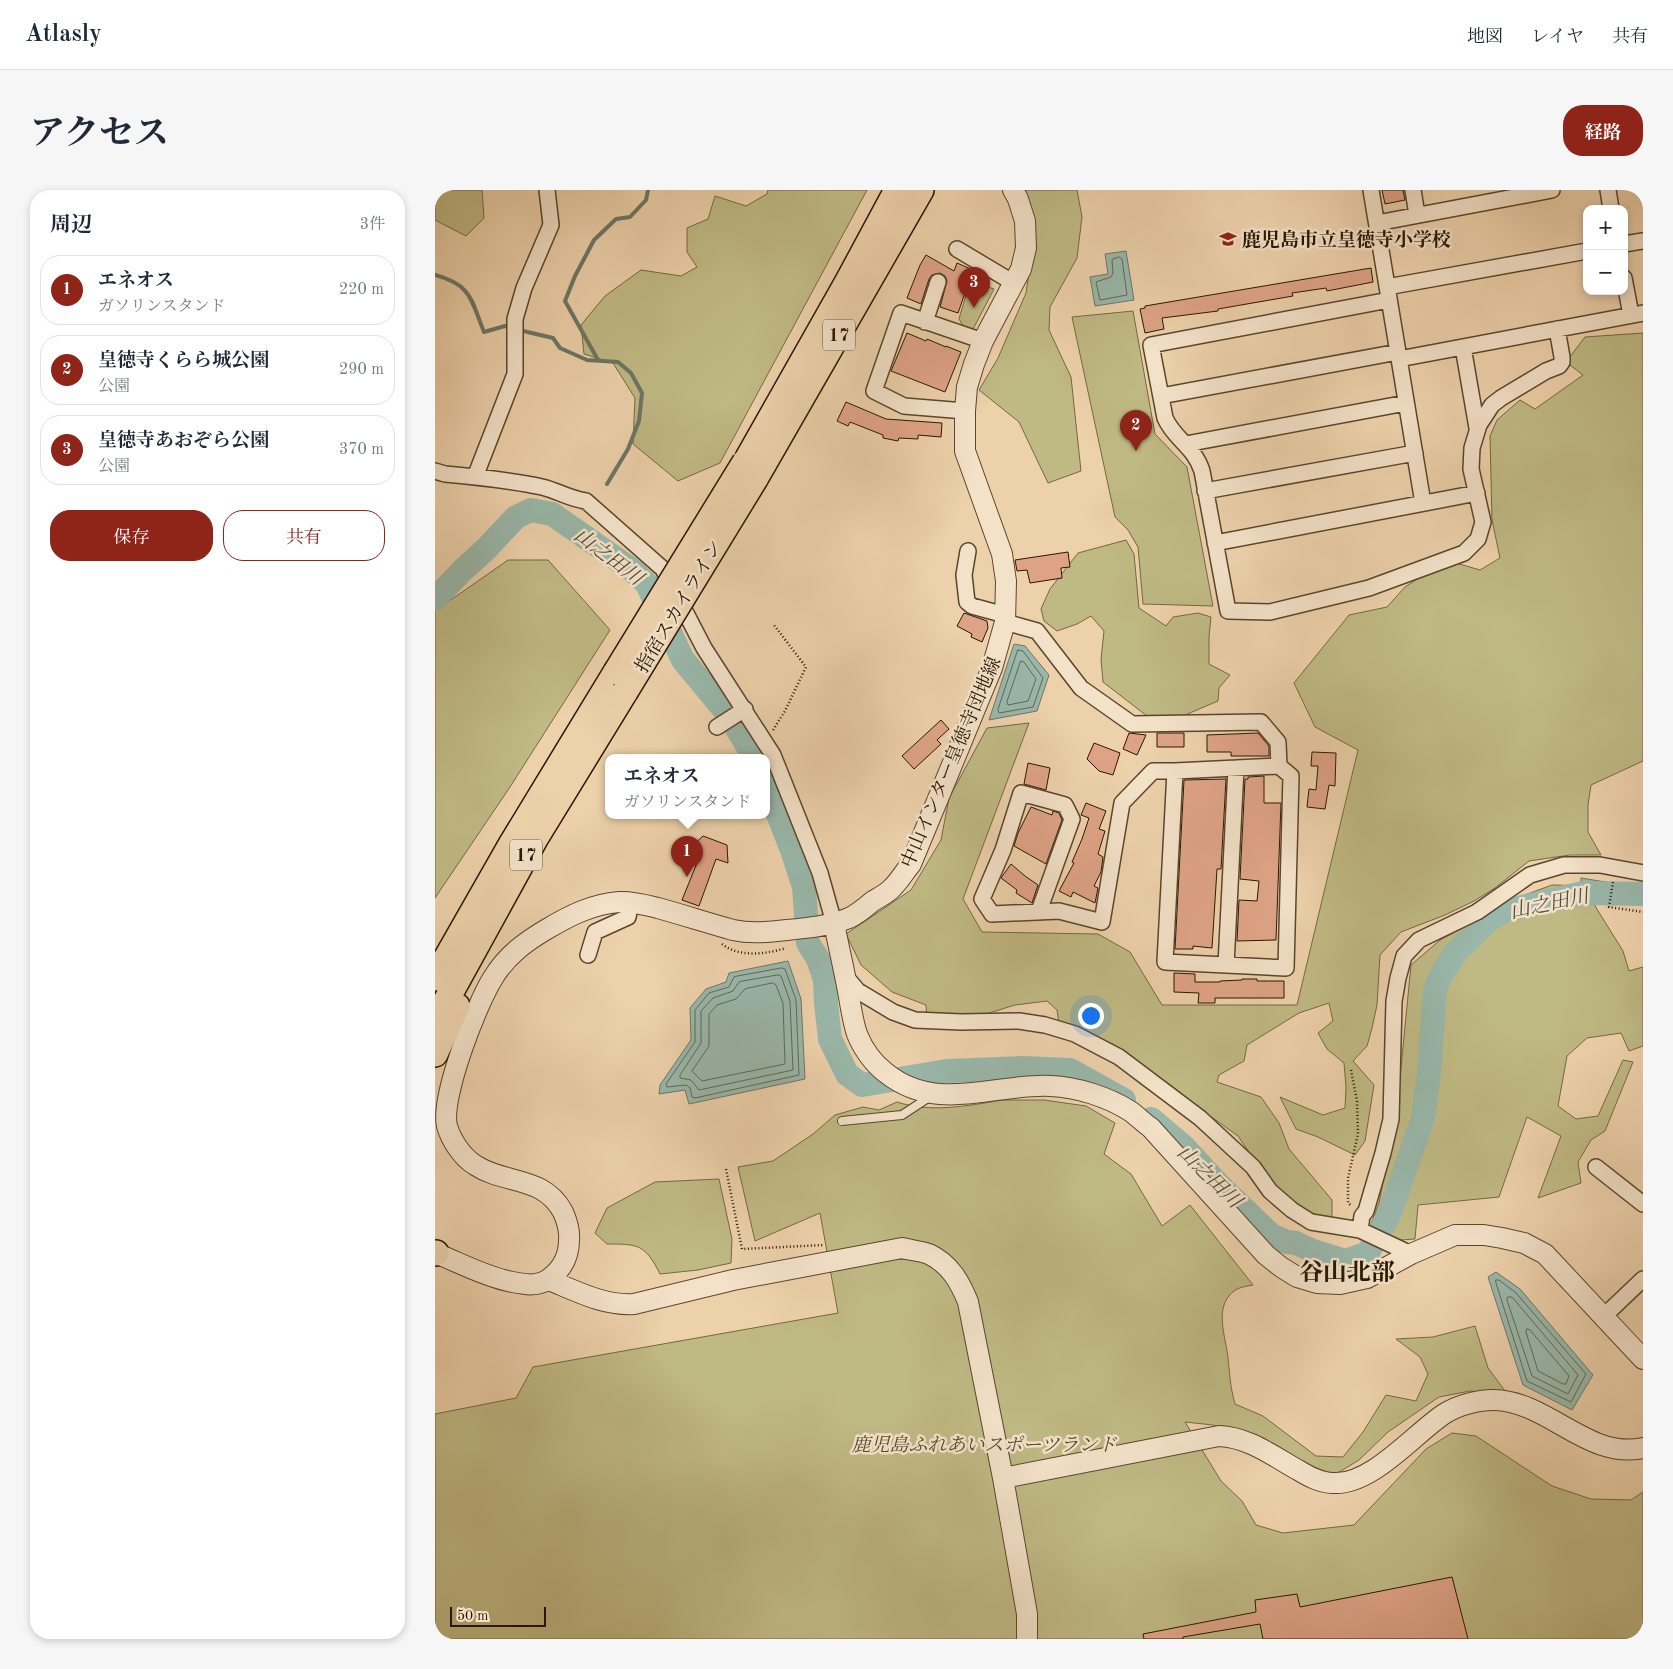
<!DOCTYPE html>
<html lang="ja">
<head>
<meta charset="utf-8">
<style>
	:root { --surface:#fff; --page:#f6f6f7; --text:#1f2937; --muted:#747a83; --line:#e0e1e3; --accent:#8f2418 }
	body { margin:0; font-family:"Old Standard TT","Noto Serif JP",serif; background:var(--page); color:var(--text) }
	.controls { position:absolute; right:15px; top:15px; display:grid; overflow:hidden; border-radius:10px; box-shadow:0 2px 8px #0003 }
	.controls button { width:45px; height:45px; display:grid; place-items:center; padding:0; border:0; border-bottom:1px solid var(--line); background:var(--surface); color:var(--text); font:25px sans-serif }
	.scale { position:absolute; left:15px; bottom:12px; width:96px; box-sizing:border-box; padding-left:5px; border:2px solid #291701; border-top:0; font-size:14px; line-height:18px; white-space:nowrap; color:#291701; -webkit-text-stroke:4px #f3e1c8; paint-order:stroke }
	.you { position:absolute; left:655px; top:825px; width:18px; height:18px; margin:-12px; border:4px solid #fff; border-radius:50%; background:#1a73e8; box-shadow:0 0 0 8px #1a73e833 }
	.badge { display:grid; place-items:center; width:32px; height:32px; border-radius:50%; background:var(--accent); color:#fff; font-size:16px; font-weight:700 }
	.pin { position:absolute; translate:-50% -41px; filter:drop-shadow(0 1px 2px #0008) }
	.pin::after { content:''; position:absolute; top:26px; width:18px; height:15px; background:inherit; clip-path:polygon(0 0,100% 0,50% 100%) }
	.popup { position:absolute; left:170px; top:564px; width:165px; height:65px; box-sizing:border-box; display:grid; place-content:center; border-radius:10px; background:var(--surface); filter:drop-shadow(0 1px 4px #0005); font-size:16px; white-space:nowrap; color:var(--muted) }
	.popup b { font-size:19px; color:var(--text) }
	.popup::after { content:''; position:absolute; left:50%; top:100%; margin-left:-10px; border:10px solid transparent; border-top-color:var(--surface) }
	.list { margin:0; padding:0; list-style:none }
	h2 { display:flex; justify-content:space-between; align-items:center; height:65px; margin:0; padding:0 20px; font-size:21px }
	h2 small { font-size:16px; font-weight:400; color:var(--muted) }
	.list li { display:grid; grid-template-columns:32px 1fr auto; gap:15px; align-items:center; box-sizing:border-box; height:70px; margin:0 10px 10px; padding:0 10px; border:1px solid var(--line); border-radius:20px }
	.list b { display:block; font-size:19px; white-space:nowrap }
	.list p { margin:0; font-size:16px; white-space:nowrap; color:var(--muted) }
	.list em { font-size:16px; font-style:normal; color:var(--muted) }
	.actions { display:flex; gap:10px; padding:15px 20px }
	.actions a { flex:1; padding:11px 0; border:1px solid var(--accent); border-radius:20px; text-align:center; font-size:18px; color:var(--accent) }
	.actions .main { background:var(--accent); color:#fff }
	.map { position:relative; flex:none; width:1208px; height:1449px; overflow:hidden; border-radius:20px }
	header { display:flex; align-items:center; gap:30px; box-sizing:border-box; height:70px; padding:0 25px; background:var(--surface); border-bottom:1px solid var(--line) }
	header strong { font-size:24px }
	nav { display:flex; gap:28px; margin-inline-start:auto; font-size:18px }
	.intro { display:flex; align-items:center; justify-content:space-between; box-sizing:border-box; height:120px; padding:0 30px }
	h1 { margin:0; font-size:35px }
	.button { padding:12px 22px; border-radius:20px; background:var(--accent); color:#fff; font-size:18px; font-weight:700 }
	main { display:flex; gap:30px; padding:0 30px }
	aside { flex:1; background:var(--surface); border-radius:20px; box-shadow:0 2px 8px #0003 }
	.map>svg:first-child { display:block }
	.green { fill:#bfb984; stroke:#746842 }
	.water { fill:#99b7aa; stroke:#6c7766 }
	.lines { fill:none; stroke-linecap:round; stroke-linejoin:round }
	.shore { stroke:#616756; stroke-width:1 }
	.stream { stroke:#6c7766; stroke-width:4 }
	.river { stroke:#99b7aa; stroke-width:24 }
	.building { fill:#dea386; stroke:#291701 }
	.service-casing { stroke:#5a462c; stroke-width:10 }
	.minor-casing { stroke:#5a462c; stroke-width:18 }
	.tertiary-casing { stroke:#5a462c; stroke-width:22 }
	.primary-casing { stroke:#291701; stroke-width:28 }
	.path { stroke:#291701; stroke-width:2.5; stroke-dasharray:1 2.5; stroke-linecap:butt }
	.service { stroke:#f3e1c8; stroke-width:8 }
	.minor { stroke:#f3e1c8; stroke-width:15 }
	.tertiary { stroke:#f3e1c8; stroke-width:20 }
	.primary { stroke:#edd1ab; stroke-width:25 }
	.primary-bridge-casing { stroke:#291701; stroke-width:28; stroke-linecap:butt }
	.primary-bridge { stroke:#edd1ab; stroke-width:25 }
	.labels { text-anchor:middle; stroke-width:5; stroke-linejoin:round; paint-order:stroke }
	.shield { fill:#f3e1c8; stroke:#66543d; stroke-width:1 }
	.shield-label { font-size:18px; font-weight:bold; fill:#291701 }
	.poi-label { font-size:19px; font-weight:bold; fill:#291701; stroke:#f3e1c8; text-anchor:start }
	.street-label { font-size:19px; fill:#291701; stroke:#f3e1c8 }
	.park-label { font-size:19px; font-style:italic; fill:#564828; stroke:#f3e1c8 }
	.water-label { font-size:20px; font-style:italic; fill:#504f3c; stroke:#f3e1c8 }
	.district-label { font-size:24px; font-weight:bold; fill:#291701; stroke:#f3e1c8 }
</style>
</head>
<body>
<header>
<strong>Atlasly</strong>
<nav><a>地図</a><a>レイヤ</a><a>共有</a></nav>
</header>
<div class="intro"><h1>アクセス</h1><a class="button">経路</a></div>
<main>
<aside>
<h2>周辺<small>3件</small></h2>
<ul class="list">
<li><span class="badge">1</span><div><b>エネオス</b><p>ガソリンスタンド</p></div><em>220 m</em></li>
<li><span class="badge">2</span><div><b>皇徳寺くらら城公園</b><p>公園</p></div><em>290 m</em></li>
<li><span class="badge">3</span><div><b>皇徳寺あおぞら公園</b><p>公園</p></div><em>370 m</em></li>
</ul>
<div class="actions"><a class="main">保存</a><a>共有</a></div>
</aside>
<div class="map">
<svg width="1208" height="1449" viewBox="0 0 1208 1449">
	<rect width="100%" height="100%" fill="#edd1ab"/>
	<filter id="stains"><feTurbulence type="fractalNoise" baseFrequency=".004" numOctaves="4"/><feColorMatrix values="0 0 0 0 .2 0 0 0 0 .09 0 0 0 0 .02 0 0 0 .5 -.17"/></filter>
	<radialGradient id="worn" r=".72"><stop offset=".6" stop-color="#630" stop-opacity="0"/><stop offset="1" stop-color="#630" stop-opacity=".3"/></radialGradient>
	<!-- green -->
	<path class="green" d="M0 0H47L49 28 31 46 0 30Z
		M333 0H432L285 273 243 291 198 254 200 208 178 173 149 164 146 135 170 106 206 80 246 86 262 77 252 62V38L273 29 280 6 311 16 332 4Z
		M587 0H642L647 27 642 68 615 117 614 140 636 187 646 281 613 293 584 232 544 200 563 168 591 103 599 46Z
		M535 91 559 99 536 143 531 141 524 129Z
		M698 121 720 244 752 277 778 416 708 414 703 357 693 340 680 327 637 127Z
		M1208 143V571L1156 595 1153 615V642L1166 665H1135L1094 671 1060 698 1039 711 1010 725 966 742 945 765 942 815 937 838 932 856 918 871 939 895 930 951 920 965 883 947 861 939 845 907 888 925 910 918 911 897 909 873 892 859 883 843 898 831 894 813 864 823 812 855 809 871 784 885 782 892 826 907 844 933 854 959 897 1010V1031L870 1020 839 999 803 946 778 928 752 917 672 852 624 833 622 820 612 811 580 815 538 828 492 831 491 815 457 802 426 775 411 744 476 700 506 650 514 608 552 538 594 533 528 709 547 742 663 744 695 762 727 815H862L923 560 880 537 859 493 914 425 952 417 970 397 987 386 1021 373 1045 380 1065 368 1057 330 1055 246 1062 230 1085 210 1100 219 1148 185 1131 172 1150 147Z
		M691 350 699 364 704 418 731 436 738 427 763 423 776 427 774 447V474L795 485 784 498 783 511 743 528 712 526 668 492 666 469 669 441 656 426 642 434 622 441 609 431 606 419 615 399 643 363Z
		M73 370H113L175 440 75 597 0 708V421Z
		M1117 695 1163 696 1160 716 1188 761 1194 781 1208 777V856L1194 861 1186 843 1152 848 1132 866 1123 916 1141 929 1163 926 1188 870 1198 872 1170 941 1156 950 1143 972 1146 993 1103 1008 1126 946 1092 927 1064 1007 983 1015 980 1049 966 1050 934 1039 944 1013 962 919 976 775 1005 750 1087 706Z
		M567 910H609L651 916 680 933 669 964 696 984 727 1036 755 1015 818 1095C813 1096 804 1097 799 1101 778 1117 791 1147 793 1168 795 1186 795 1196 800 1214L828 1226 881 1266 908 1267 928 1242 951 1205 981 1211 993 1184 985 1167 961 1149 998 1147 1040 1136 1053 1178 1073 1205 1035 1201 1004 1207 953 1242 924 1270 901 1284 874 1282 811 1247 778 1235 750 1232 786 1291 807 1311 821 1335 848 1343 919 1335 991 1259 1017 1243 1041 1246 1117 1296 1156 1309 1196 1310 1208 1302V1449H0V1224L81 1208 98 1177 403 1123 385 1023 320 1051 303 977 338 971 378 944 400 925 428 917 444 920 462 912C496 923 532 916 567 910Z
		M284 989 297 1049 296 1073 263 1080 225 1084C210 1054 203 1054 172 1054L160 1043 172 1018 220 992Z"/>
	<!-- water -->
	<path class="water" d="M691 61 699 110 660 116 655 87 673 84 670 64Z
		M579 454 590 456 614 485 602 521 554 530Z
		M1146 688 1208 698V715L1146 707Z
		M353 771 366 809 370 889 254 914 250 900 224 904 225 895 256 850 255 818 271 799 291 792 294 783Z
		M1061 1082 1085 1099 1158 1185 1137 1220 1088 1195 1053 1087Z"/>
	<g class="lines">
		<!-- shore -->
		<path class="shore" d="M684 67 687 69 692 105 665 110 661 92 676 87 678 83 677 70Z
			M583 460 588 461 608 488 598 517 564 523 563 520Z
			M586 471 589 472 601 489 593 511 573 515 572 512Z
			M1208 703 1153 694 1151 696 1153 702 1208 710
			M347 778 350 779 361 810 364 885 260 908 257 907 255 898 251 895 232 897 231 894 260 852V820L274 803 294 797 299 787Z
			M343 785 346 786 355 811 358 880 264 900 256 890 245 888V885L266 853V821L278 808 298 801 304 792Z
			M338 793 341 795 348 813 350 874 267 891 257 881 274 856V824L282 815 301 809 310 799Z
			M1061 1090H1064L1081 1103 1151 1184 1136 1212 1092 1191 1061 1093Z
			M1073 1107H1077L1143 1185 1133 1204 1097 1186 1072 1110Z
			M1092 1139 1095 1140 1134 1186 1131 1194H1128L1103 1181 1091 1142Z"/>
		<!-- stream -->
		<path class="stream" d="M0 85C37 95 36 110 49 142L70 136 75 138
			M84 140 118 148 125 158 152 170 183 172 196 183 207 203 204 231 193 259 172 294
			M163 170 130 111 140 86 159 50 181 29 195 27 211 10 213 0"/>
		<!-- river -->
		<path class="river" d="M0 409 29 379 51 359 81 327 96 320 117 324 196 379 212 394 248 470 292 523 320 568
			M331 594 357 660 369 697 373 753 383 769 390 790 391 813 395 849 412 884 427 895 512 881 588 878 635 880 689 910
			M716 929 748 956 783 994 836 1045 852 1052 861 1053 878 1061 910 1071 933 1063 954 1025 988 928 994 883 1000 800 1005 787 1020 763 1055 729 1069 721 1148 703 1208 704"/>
	</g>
	<!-- building -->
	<path class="building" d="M947 0H968L970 10 950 14Z
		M491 65 519 81 522 73 538 80 523 123 505 117 512 91 510 86 505 83 497 85 494 89 486 114 472 108 485 75Z
		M936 78 938 92 892 101 891 98 857 103 858 106 783 119V121L727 128 729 139 710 143 705 119 710 118V116Z
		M472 143 491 151 492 149 511 157V156L526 162 510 202 456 181Z
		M411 212 451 229 507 233 506 247 483 245V249L464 248 463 251 448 248V245L415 232 413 236 402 231Z
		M633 362 635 377 626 378 627 388 595 393 592 380 582 381 580 370Z
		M529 423 552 431 553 438 547 452 536 447 537 444 522 436Z
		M506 530 514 539 502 550 506 554 479 579 467 566Z
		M694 543 711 545 702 565 688 559Z
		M722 543H749V557H722Z
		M823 543 834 556V566H796V562H772V545Z
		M659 553 685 563 678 585 664 581 652 569Z
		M877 562 901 563 900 596 894 595 890 619 872 617 874 599 881 600 883 576H876Z
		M593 573 615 578 611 600 589 594Z
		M829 586V613H846L841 750 802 751 804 710 822 711 824 691 805 689 810 589H813V587Z
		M791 589 786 679H782L777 758 758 756V759H740L749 590Z
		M651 613 671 621 664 639 670 641 663 664 668 667 666 682 659 696 663 698 660 713 638 702 636 707 624 701 639 673 637 672 647 649 654 628 646 625Z
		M596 617 617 625 618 621 624 623 627 630 611 674 579 656 583 643Z
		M268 646 292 655 293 673 281 669 264 716 247 710 266 663 254 659Z
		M576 674 590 686 603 695 597 713 581 703 582 700 566 688Z
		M739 783 760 784V792H785V791L807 790V789H822V791H849V808H780V813H763L764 803 739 802Z
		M1017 1387 1033 1449H828L825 1434 748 1447V1449H709L708 1444 821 1422 820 1410 862 1404 865 1417Z"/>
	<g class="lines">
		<!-- service casing -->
		<g class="service-casing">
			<path id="service" d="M407 931 467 925 496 906"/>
		</g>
		<!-- minor casing -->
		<g class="minor-casing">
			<path id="minor" d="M936 0 988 313
				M978 0 982 25
				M1173 0 1176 19
				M942 33 1117 0
				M1189 54 1208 51
				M522 59 579 93
				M1189 88 1196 125
				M952 97 1152 61
				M954 110 716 155 730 228C739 249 759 256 767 281L793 421 835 422 934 398 1029 363 1043 349 1048 332 1036 279 1037 258 1044 235 1057 215 1066 208 1111 181 1124 176 1127 172V167L1122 139
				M490 132 503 92
				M1028 157 1042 238
				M964 169 1208 123
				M726 206 963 162
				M530 221 469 216 439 201 466 123 548 151
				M751 254 971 213
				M0 281 10 284C43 287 75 290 107 297 123 301 135 309 151 311L228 379 269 458 338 565 385 683 399 733
				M40 287 80 184V129L89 98 116 35 112 0
				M770 301 980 263
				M780 353 1042 303
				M533 361 529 385 532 412 537 416 570 425
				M570 432 602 441 646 498 697 534 826 532 843 552 844 576 856 586 851 778 730 772 740 581H718L687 613 667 732 624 721 557 724 547 709 568 660 586 603 630 615 637 629 604 721
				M282 537 310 519
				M740 581 844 576
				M153 765 160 742 193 727 196 713
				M791 775 801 578
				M411 787 423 801 458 822 480 830 526 832 584 831 610 835 640 844 684 867 765 928 818 977 835 1001 857 1020 876 1032 925 1040
				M1161 977 1208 1014
				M976 1064 925 1040 927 1026 931 1021 948 963 956 929 959 811 963 788 969 766 984 750 1042 722 1095 685 1129 675H1165L1208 683
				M1167 1128 1208 1089"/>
		</g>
		<!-- tertiary casing -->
		<g class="tertiary-casing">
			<path id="tertiary" d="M399 733C403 754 408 775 412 796 415 811 417 829 422 844 428 859 439 874 451 883 502 924 559 893 616 896 642 897 673 907 695 921 702 926 709 933 716 938L831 1065 846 1077 862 1087 882 1093 905 1094 932 1088 976 1064 1020 1045H1049L1067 1048 1089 1053 1110 1064 1208 1169
				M0 1063C23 1072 49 1086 73 1091 87 1094 103 1098 115 1088 127 1079 134 1066 134 1050 135 1040 132 1031 128 1022 108 985 70 995 40 975 27 967 16 950 12 936 5 908 42 813 58 788 71 766 90 752 112 739 134 726 157 714 184 712 197 711 211 715 223 718 248 725 273 733 298 740 316 744 334 742 352 740 373 738 394 736 414 728 423 724 431 717 438 711 445 707 453 703 458 697 465 690 470 681 476 674L557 478 570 432 571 391 567 364 530 261V221L532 197 539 174 548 151 586 79 591 58 590 31 583 9 578 0
				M114 1090C141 1101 169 1116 199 1114L298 1090 467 1058C475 1060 486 1061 494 1064 515 1074 525 1092 533 1112L568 1288 592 1424V1449
				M568 1288 784 1246C813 1247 838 1266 863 1280 873 1286 885 1293 898 1293 936 1296 979 1244 1009 1224 1023 1215 1043 1210 1059 1210 1113 1211 1153 1270 1208 1258"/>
		</g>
		<!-- primary casing -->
		<g class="primary-casing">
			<path id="primary" d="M313 268 412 93 462 0
				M320 289 486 0
				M0 788 77 653 181 482
				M0 831 100 649 190 502
				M0 864 22 816
				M0 1063H1"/>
		</g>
		<!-- path -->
		<path class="path" d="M338 540 350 521 371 477 339 435
			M1178 692 1174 717 1208 722
			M287 754C305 768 331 764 351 758
			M916 880 922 911 923 944 913 988V1013L917 1016
			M291 979 307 1059 389 1055"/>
		<!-- service -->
		<use href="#service" class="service"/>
		<!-- minor -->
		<use href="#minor" class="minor"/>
		<!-- tertiary -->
		<use href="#tertiary" class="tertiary"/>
		<!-- primary -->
		<use href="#primary" class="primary"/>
		<!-- primary-bridge casing -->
		<g class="primary-bridge-casing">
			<path id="primary-bridge" d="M181 482 310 272
				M190 502 320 289"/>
		</g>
		<!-- primary-bridge -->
		<use href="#primary-bridge" class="primary-bridge"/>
	</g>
	<!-- icons -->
	<defs>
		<g id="school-bare" transform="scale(1.35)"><path d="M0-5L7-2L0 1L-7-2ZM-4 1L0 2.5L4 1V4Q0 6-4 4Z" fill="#8f2418" stroke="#f3e1c8" stroke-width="2.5" paint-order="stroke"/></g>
	</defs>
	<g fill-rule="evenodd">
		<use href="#school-bare" x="793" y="49"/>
	</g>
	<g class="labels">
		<!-- shield labels -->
		<g class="shield">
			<rect x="388" y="129.5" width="32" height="31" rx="4"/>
			<rect x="75" y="649.5" width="32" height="31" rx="4"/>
		</g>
		<g class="shield-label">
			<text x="404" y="151">17</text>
			<text x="91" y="671">17</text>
		</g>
		<!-- poi labels -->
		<g class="poi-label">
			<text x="807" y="56">鹿児島市立皇徳寺小学校</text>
		</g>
		<!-- street labels -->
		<g class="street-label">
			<text transform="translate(243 416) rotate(-59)" y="7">指宿スカイライン</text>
			<text transform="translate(515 572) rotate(-67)" y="7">中山インター皇徳寺団地線</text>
		</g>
		<!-- park labels -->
		<g class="park-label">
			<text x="549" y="1261">鹿児島ふれあいスポーツランド</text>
		</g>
		<!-- water labels -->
		<g class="water-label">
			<text transform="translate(174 366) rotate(37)" y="7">山之田川</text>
			<text transform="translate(1114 713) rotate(-12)" y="7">山之田川</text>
			<text transform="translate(775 986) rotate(44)" y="7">山之田川</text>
		</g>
		<!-- district labels -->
		<g class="district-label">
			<text x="912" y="1090">谷山北部</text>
		</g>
	</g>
	<rect width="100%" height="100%" filter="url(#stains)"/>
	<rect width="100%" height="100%" fill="url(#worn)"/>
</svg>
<div class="controls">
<button>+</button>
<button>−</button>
</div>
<div class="scale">50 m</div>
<div class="you"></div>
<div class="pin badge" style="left:252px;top:687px">1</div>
<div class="popup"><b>エネオス</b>ガソリンスタンド</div>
<div class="pin badge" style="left:701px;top:261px">2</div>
<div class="pin badge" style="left:539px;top:118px">3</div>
</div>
</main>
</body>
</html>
